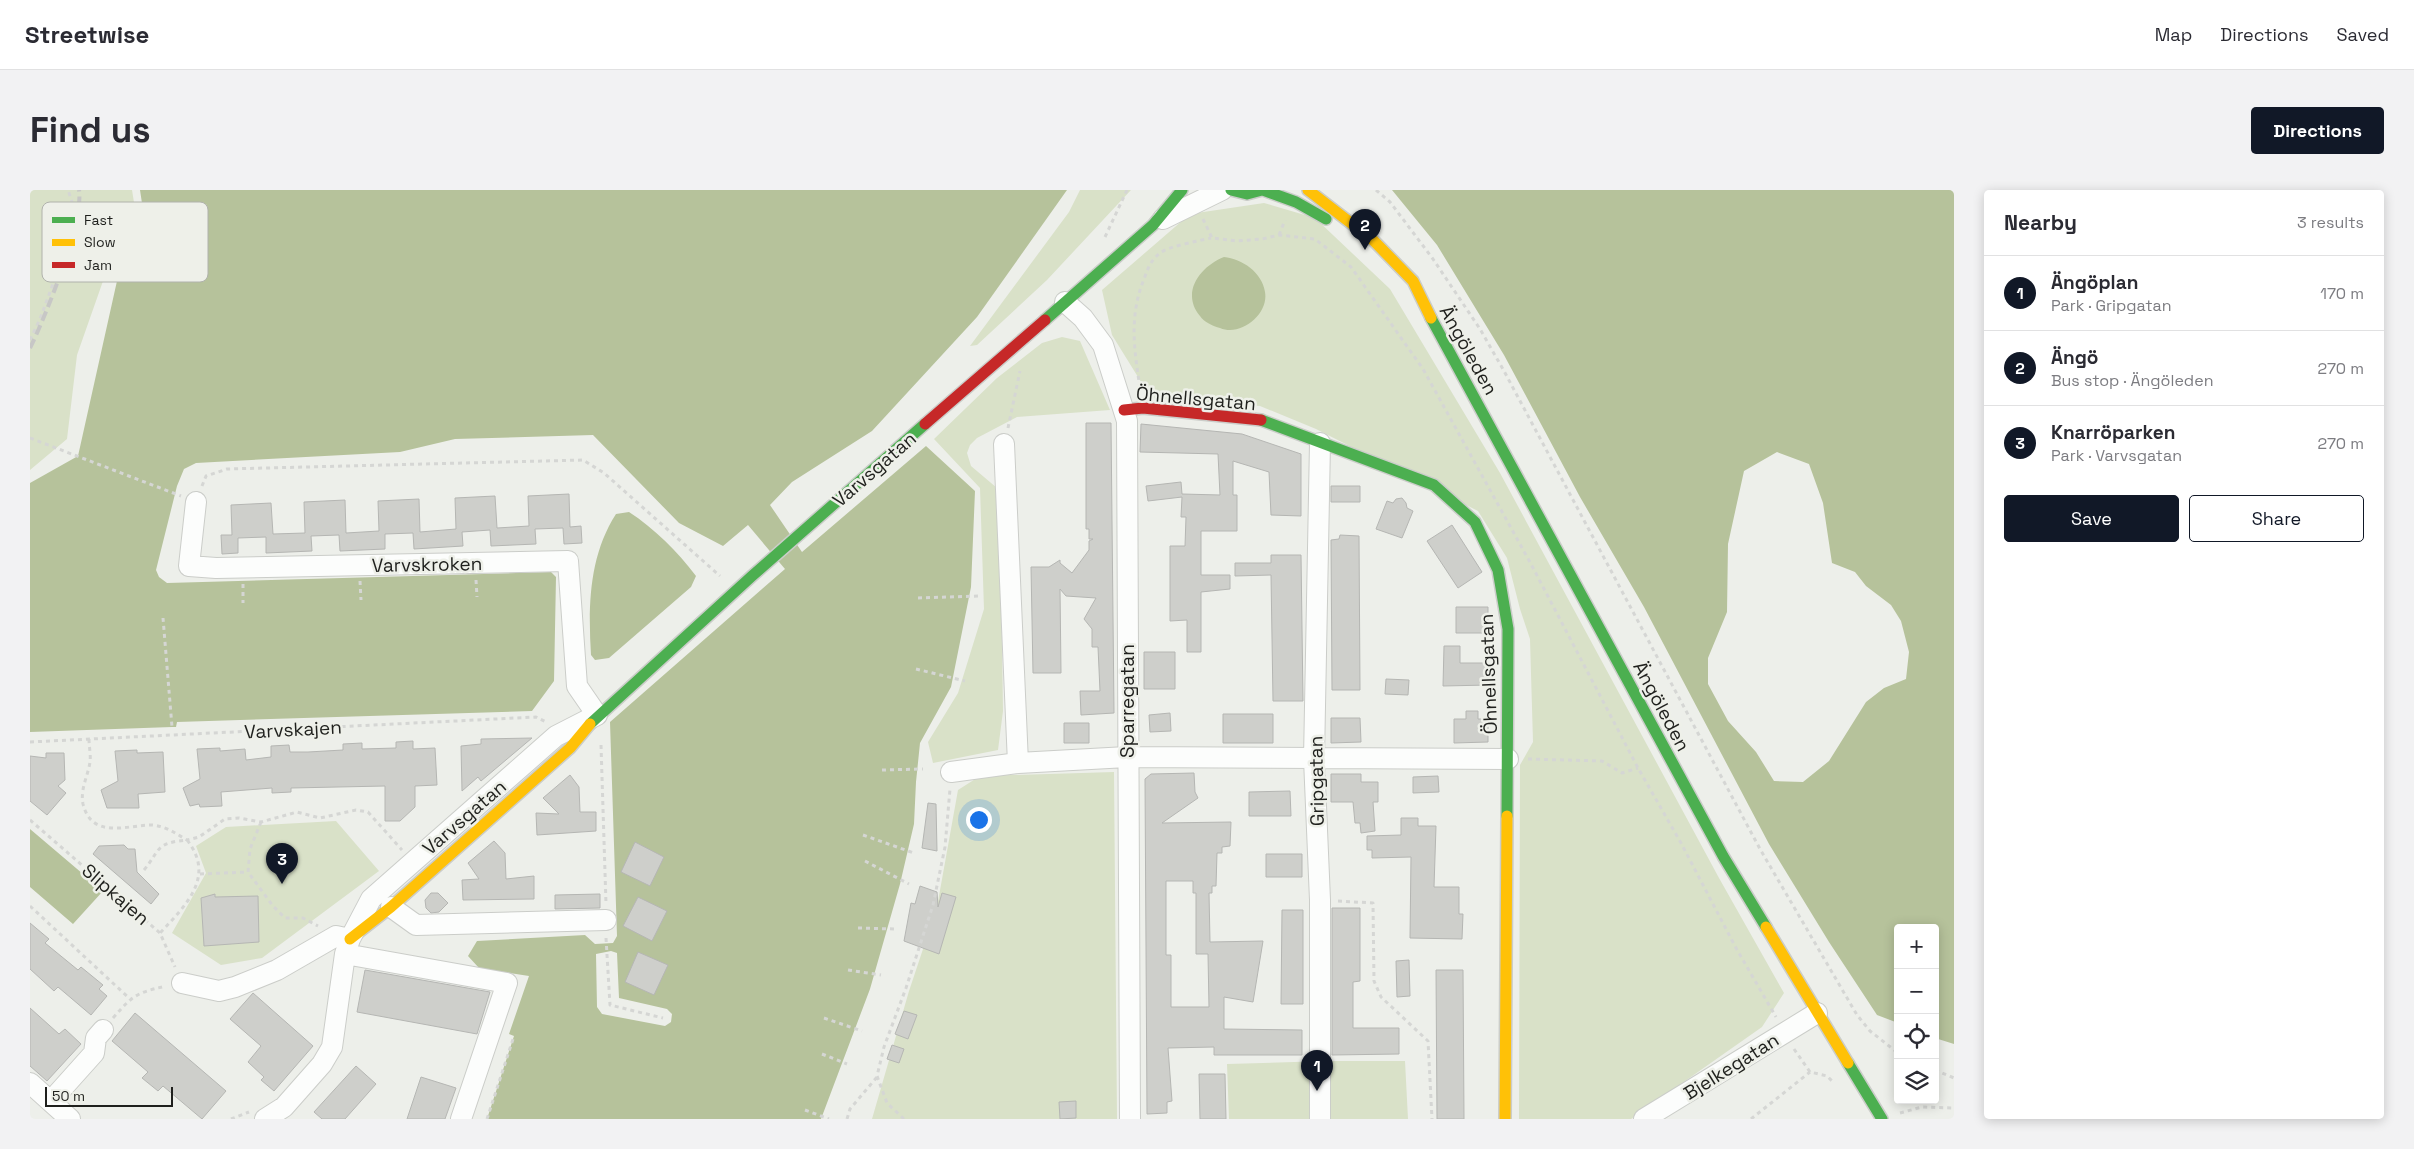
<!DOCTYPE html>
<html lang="en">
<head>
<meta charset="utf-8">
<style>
	:root { --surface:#fff; --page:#f2f2f3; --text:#2b2b33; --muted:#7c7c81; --line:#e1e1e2; --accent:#111827 }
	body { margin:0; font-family:"Space Grotesk",sans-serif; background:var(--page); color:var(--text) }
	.controls { position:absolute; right:15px; bottom:15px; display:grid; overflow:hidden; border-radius:5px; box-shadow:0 2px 12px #0003 }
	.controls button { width:45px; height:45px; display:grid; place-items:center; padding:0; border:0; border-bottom:1px solid var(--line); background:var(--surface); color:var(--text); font:25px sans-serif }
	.scale { position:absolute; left:15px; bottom:12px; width:128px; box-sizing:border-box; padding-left:5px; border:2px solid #1f201d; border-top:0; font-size:14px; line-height:18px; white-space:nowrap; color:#1f201d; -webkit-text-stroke:4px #eef0e9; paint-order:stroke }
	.you { position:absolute; left:948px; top:629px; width:18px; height:18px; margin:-12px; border:4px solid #fff; border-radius:50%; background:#1a73e8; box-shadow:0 0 0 8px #1a73e833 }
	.badge { display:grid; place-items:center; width:32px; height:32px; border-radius:50%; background:var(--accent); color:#fff; font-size:16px; font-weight:700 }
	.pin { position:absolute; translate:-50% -41px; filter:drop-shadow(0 1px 2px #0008) }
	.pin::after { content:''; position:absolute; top:26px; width:18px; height:15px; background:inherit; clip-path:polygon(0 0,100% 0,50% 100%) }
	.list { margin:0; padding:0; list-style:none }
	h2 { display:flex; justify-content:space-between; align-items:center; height:65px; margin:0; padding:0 20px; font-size:21px }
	h2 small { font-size:16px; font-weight:400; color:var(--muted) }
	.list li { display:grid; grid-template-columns:32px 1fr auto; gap:15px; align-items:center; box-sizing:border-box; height:75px; padding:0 20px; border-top:1px solid var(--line) }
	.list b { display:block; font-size:19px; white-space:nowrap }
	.list p { margin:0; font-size:16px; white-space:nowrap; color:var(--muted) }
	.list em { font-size:16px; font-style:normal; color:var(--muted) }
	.actions { display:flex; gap:10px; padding:15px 20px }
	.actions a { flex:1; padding:11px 0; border:1px solid var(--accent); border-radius:5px; text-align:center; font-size:18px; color:var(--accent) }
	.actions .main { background:var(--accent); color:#fff }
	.icon { flex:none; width:28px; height:28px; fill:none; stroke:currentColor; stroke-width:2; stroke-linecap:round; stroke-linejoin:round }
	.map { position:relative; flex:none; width:1924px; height:929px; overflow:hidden; border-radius:5px }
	header { display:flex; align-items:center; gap:30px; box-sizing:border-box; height:70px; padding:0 25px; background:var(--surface); border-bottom:1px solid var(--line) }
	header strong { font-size:24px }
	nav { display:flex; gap:28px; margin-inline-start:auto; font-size:18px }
	.intro { display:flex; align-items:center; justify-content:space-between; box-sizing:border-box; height:120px; padding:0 30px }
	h1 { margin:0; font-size:35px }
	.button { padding:12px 22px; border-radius:5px; background:var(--accent); color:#fff; font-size:18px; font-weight:700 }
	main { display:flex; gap:30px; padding:0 30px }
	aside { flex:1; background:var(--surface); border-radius:5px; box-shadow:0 2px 12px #0003 }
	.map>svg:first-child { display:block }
	.green { fill:#d9e1c8 }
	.water { fill:#b6c29b; fill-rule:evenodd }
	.building { fill:#cecfcb; stroke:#b5b6b3; fill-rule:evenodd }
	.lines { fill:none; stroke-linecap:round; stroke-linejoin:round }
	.street-casing { stroke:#cbcdc9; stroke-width:22 }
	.fast-casing { stroke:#cbcdc9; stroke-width:14 }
	.slow-casing { stroke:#cbcdc9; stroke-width:14 }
	.jam-casing { stroke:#cbcdc9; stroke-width:14 }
	.path { stroke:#d5d6d4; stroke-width:3; stroke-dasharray:4 4; stroke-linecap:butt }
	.street { stroke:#fcfdfc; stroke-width:20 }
	.fast { stroke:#4caf50; stroke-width:11 }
	.slow { stroke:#ffc107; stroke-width:11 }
	.jam { stroke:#c62828; stroke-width:11 }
	.rail { stroke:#c7c7c6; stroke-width:4; stroke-dasharray:10 5; stroke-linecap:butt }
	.labels { text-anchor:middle; stroke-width:5; stroke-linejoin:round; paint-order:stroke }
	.street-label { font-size:19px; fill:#1f201d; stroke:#eef0e9 }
	.key { fill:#eef0e9; stroke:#b0b2ac; stroke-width:1 }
	.key-label { font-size:14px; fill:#1f201d }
</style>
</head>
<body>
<header>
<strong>Streetwise</strong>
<nav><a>Map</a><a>Directions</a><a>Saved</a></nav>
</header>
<div class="intro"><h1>Find us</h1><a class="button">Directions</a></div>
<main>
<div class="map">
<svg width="1924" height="929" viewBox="0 0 1924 929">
	<rect width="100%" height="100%" fill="#edefea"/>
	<!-- green -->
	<path class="green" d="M0 0H102L107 31 79 74 47 165 37 249 0 280Z
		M1050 0H1101L1017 90 947 155 940 156 1039 22Z
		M1234 13 1285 28 1360 99 1470 283 1689 688 1754 803 1732 837 1601 929H1489L1490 575 1503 552 1500 449 1490 419 1477 368 1448 321 1286 239 1230 216 1121 208 1082 145 1072 100 1160 24Z
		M1032 147 1050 151 1080 220 987 227 947 248 940 255 937 263 941 276 967 298 970 324 973 521 968 560 903 573 898 552 928 503 954 419 950 298 904 249 967 188 1012 153Z
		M1084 582 1087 929H842L879 801 907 717 928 600 950 586Z
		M306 631 349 681 232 768 191 775 142 743 176 683 166 656 196 637Z
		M1297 871H1375L1378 929H1199L1197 874Z"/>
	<!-- water -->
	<path class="water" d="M110 0H1037L947 127 842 241 762 292 740 315 772 362 896 256 945 301 941 397 921 497 890 553 886 592 884 634 870 694 840 799 791 929H457L484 846 479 844 499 786 449 778 438 766 447 751 555 745 565 754 583 753 587 746 580 532 755 379 718 335 693 356 649 333 563 245 425 249 370 262 166 273 154 279 147 296 126 380 129 387 137 393 521 382 526 387 524 491 502 521 147 532 146 537H142L0 542V293L48 266 89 82 105 69 115 33ZM581 761 587 763 589 808 637 819 642 824 641 832 635 836 572 824 567 817 566 764Z
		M1362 0H1924V854L1905 848V738H1868V833L1847 825 1799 752 1739 654 1614 417 1550 307 1474 165 1407 55ZM1747 262 1779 274 1793 313 1802 373 1825 382 1836 396 1861 415 1871 431 1879 462 1876 489 1854 498 1836 512 1799 571 1773 592 1744 591 1726 562 1698 531 1678 494V468L1697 422 1698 354 1714 281Z
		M1194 67C1212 69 1232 82 1235 102 1239 124 1211 147 1190 138 1183 136 1174 132 1170 126 1150 102 1171 76 1194 67Z
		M599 322C625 339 647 361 666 386L661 397 579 468 565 470 561 465C558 416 559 366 586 324Z
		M0 639 73 701 43 734 0 697Z"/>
	<!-- building -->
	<path class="building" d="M1056 233H1081L1084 523 1051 525 1050 501H1070L1068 457H1062V439L1054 429 1066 408 1036 406 1030 399 1031 483H1003L1001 377H1019L1030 370V373L1042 383 1059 360V351L1063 349H1059V339H1056Z
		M1111 234 1212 244 1271 264V326L1241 325 1239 282 1203 271V305H1207V341H1171V385H1200V399L1171 402V462H1157V430L1140 431V356H1155L1156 327H1151L1152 307 1118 311 1116 296 1151 292 1152 304 1190 305 1188 264 1110 262Z
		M1301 296H1330V312H1301Z
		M539 304 540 337 551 336 552 353 534 354 533 338 505 339 506 354 461 356 460 340 432 342 433 356 384 359 383 343 355 344V359L310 361 309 345 281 346 282 361 236 363V347L208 348V363L192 364 191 345H202L201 315 241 313 243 344 275 343 274 312 315 310 316 343 349 341 348 311 389 309 390 342 426 339 425 308 465 306 467 338 499 336 498 306Z
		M1372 308 1376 313 1377 318 1383 321 1372 348 1346 339 1357 311 1363 313 1366 309Z
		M1422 335 1452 382 1428 398 1397 351Z
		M1310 345 1329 346 1330 500H1302L1301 350 1309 349Z
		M1241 365H1271L1273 511H1243L1241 385 1205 386V373H1241Z
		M1426 417H1458V443H1426Z
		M1414 456H1430V473H1458L1459 495 1413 496Z
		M1114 462H1145V499H1114Z
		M1356 489 1379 490 1378 505 1355 504Z
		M1436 521H1448V529H1458V552L1424 553V529H1436Z
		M1140 523 1141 541 1120 542 1119 525Z
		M1193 524H1243V553H1193Z
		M1301 528H1330L1331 552 1301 553Z
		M1034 533H1059V553H1034Z
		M502 548 451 591 448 587 432 601 431 556 451 554V549Z
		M383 551V559L405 558 407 595 385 596V617L370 631H355V596L261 598V602L242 603V598L191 602 192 616 170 617 169 614 160 616 153 598 170 589 167 559 190 558V561L215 559 216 570 241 567V556L259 555 260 562H278L313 560V554L332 553V559L366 558V552Z
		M107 560V563L133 562 135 602 108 604 109 618H77L71 600 88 591 85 561Z
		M16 563H34L35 590 28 596 36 603 17 625 0 611V566L16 568Z
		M1164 583 1165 602 1168 608 1132 633 1201 632 1200 656 1192 657V663H1187L1186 696H1182V703H1179L1180 752 1233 751 1223 812 1194 807V839L1272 840V865H1184V857L1138 858 1142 911 1137 912V923L1117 924 1115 589 1121 584ZM1136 691H1163V703H1166V764H1178L1179 817H1141V765H1136Z
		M1301 584H1331V592H1348V612H1343L1345 641 1331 643 1330 633H1325L1323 612H1301Z
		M540 585 549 597 550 622H566V641L507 645 506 623 529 624 513 608Z
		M1408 586 1409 602 1383 603V587Z
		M1260 601 1261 626H1219V602Z
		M898 613 906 614 907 661 892 658Z
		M1371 628H1388V636H1406L1404 697H1429V724H1433L1432 749 1380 748 1381 667 1342 668V660H1337V646L1371 645Z
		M464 651 475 663 476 689 504 686V709L433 710 432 690 449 689 438 673Z
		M605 652 634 667 620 696 591 682Z
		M94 655 98 659H105L107 682 129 704 121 714 63 664 69 656Z
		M1236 664H1272V687H1236Z
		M890 696 907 702 908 717 912 703 926 707 909 764 874 751 881 713 885 714Z
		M401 703H408L418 713 409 722 401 723 396 718 395 710Z
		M185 704V707L228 706 229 752 174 756 171 708Z
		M570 704V718L525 719V705Z
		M608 707 637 721 622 751 593 736Z
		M1302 718H1330V791L1323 792V838H1369V864L1302 865Z
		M1252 720H1273V814H1251Z
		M0 733 19 749 15 753 48 780 51 777 73 795 69 799 77 806 61 825 28 797 24 801 0 779Z
		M608 762 638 775 624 805 595 792Z
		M1379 770 1380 806 1367 807 1366 771Z
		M335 780 460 802 447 844 327 822Z
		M1406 780H1433L1434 929H1407Z
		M223 803 283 856 244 901 231 890 234 887 218 872 231 856 200 829Z
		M0 818 29 844 35 839 51 854 17 891 0 876Z
		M874 821 887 825 878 849 865 844Z
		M105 823 196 901 172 929 133 896 128 901 112 888 118 882 82 851Z
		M862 855 874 859 869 873 857 869Z
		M326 876 346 894 315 929H292L284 922Z
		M1169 884H1195L1196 929H1170Z
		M391 887 426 898 415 929H377Z
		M1046 911V928L1030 929 1029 912Z"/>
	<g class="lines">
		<!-- street casing -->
		<g class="street-casing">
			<path id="street" d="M1133 29 1192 0
				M1035 112 1053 128 1073 155 1097 231 1100 929
				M1290 253 1284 569 1290 710V929
				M974 254 988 573
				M166 312 159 376 186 378 538 371 547 496 567 525 526 546 341 709 320 749 315 764 302 857 292 874 254 917 235 929
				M921 582 988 573 1097 567 1478 569
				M361 717 386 735 576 730
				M315 764 477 793 431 929
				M152 793 189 801 205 797 247 780 306 746 320 749
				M0 893 40 929
				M21 911 64 863 66 848 73 840
				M1614 929 1787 823"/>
		</g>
		<!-- fast casing -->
		<g class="fast-casing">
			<path id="fast" d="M1201 0 1217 4 1232 0
				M1233 0 1266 12 1296 29
				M1401 128 1693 666 1736 737
				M1015 130 1123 35 1152 0
				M1231 230 1404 295 1445 332 1468 380 1478 439 1477 626
				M560 534 722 386 895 234
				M1818 873 1852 929"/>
		</g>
		<!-- slow casing -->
		<g class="slow-casing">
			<path id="slow" d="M1278 0 1344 51 1383 91 1401 128
				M1736 737 1818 873
				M320 749 361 717 540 558 560 534
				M1475 929 1477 626"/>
		</g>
		<!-- jam casing -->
		<g class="jam-casing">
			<path id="jam" d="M1094 220 1113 218 1231 230
				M895 234 1015 130"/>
		</g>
		<!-- path -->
		<path class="path" d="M1346 0 1360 12 1403 69 1450 139 1474 181 1730 659 1827 825 1840 841 1868 863
			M1173 29 1182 48 1207 51 1232 49 1249 45 1285 49 1321 77 1393 179 1501 374 1608 578 1651 653 1706 758 1746 827
			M1249 45 1255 30
			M1075 47 1097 0
			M0 150 10 129 27 83 44 18 38 0
			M1110 198C1104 159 1099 126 1114 89 1118 78 1121 70 1130 63 1139 56 1169 51 1181 48
			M978 238 990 181
			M0 248 151 306
			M172 296 176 286 197 279 553 270 574 283 690 386
			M446 390 447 407
			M330 391 331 410
			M213 394V413
			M888 408 951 406
			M133 428 142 537
			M886 479 935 491
			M59 549C59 557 61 565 60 572 58 586 50 599 53 614 62 650 97 635 122 635 135 636 145 643 157 650L169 647 195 629 209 628 231 632 267 622 290 628 326 620 338 622 372 660
			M0 552 506 527 516 532
			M571 555 576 714
			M1498 569 1572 571 1592 583 1608 578
			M852 580 893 579
			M0 630 130 743 145 777
			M231 632 220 659 218 682 243 716 255 728H273L288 736
			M833 645 884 663
			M835 671 879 694
			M114 680C131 659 125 653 157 650 186 687 156 715 130 743
			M170 684 218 682
			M1308 711 1343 713 1344 791 1351 807 1398 851 1402 929
			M0 716 100 809
			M828 738 865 739
			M576 748 580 815 633 828
			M818 780 851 785
			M83 828C103 805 106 803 136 796
			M794 828 832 841
			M1764 859 1780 882 1797 886 1803 892
			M792 864 817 874
			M1905 880 1924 888
			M775 920 799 929
			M1870 923 1892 917 1924 918
			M201 929 219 922
			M457 929 484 846
			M817 929 820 919 847 887
			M874 929 857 913 847 886 854 857 876 798 903 715 915 657 920 599
			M1721 929 1780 882"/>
		<!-- street -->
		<use href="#street" class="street"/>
		<!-- fast -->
		<use href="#fast" class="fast"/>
		<!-- slow -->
		<use href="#slow" class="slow"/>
		<!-- jam -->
		<use href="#jam" class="jam"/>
		<!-- rail -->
		<path class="rail" d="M0 158C15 128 54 31 49 0"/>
	</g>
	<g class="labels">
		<!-- street labels -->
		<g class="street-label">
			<text transform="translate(1439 160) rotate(61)" y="7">Ängöleden</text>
			<text transform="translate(1166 208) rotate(5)" y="7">Öhnellsgatan</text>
			<text transform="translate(844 279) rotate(-41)" y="7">Varvsgatan</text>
			<text transform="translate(397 374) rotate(-1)" y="7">Varvskroken</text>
			<text transform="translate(1458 484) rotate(-92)" y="7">Öhnellsgatan</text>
			<text transform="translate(1097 511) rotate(-90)" y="7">Sparregatan</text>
			<text transform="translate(1632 516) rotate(62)" y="7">Ängöleden</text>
			<text transform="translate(263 539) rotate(-3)" y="7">Varvskajen</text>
			<text transform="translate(1286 591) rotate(-91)" y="7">Gripgatan</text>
			<text transform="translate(434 627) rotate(-41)" y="7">Varvsgatan</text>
			<text transform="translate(86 704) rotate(41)" y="7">Slipkajen</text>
			<text transform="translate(1701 876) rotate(-32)" y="7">Bjelkegatan</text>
		</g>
	</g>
	<!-- legend -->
	<rect x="12" y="12" width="166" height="80" rx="8" class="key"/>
	<rect x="22" y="27" width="23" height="6" fill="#4caf50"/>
	<rect x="22" y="49" width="23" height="7" fill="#ffc107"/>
	<rect x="22" y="72" width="23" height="6" fill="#c62828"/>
	<g class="key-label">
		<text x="54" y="35">Fast</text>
		<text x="54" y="57">Slow</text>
		<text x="54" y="80">Jam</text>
	</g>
</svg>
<div class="controls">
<button>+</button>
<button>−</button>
<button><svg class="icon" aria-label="locate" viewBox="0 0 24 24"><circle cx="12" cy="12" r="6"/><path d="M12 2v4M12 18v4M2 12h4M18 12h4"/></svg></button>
<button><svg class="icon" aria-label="layers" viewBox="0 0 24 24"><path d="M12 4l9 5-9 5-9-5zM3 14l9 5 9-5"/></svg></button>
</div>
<div class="scale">50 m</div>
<div class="you"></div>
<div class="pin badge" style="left:1287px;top:901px">1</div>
<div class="pin badge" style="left:1335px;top:60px">2</div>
<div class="pin badge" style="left:252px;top:694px">3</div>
</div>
<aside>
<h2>Nearby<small>3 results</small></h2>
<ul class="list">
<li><span class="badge">1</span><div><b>Ängöplan</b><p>Park · Gripgatan</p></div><em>170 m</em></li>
<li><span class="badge">2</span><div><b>Ängö</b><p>Bus stop · Ängöleden</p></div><em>270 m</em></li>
<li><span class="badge">3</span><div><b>Knarröparken</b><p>Park · Varvsgatan</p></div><em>270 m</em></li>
</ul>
<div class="actions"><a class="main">Save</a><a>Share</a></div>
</aside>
</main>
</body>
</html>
